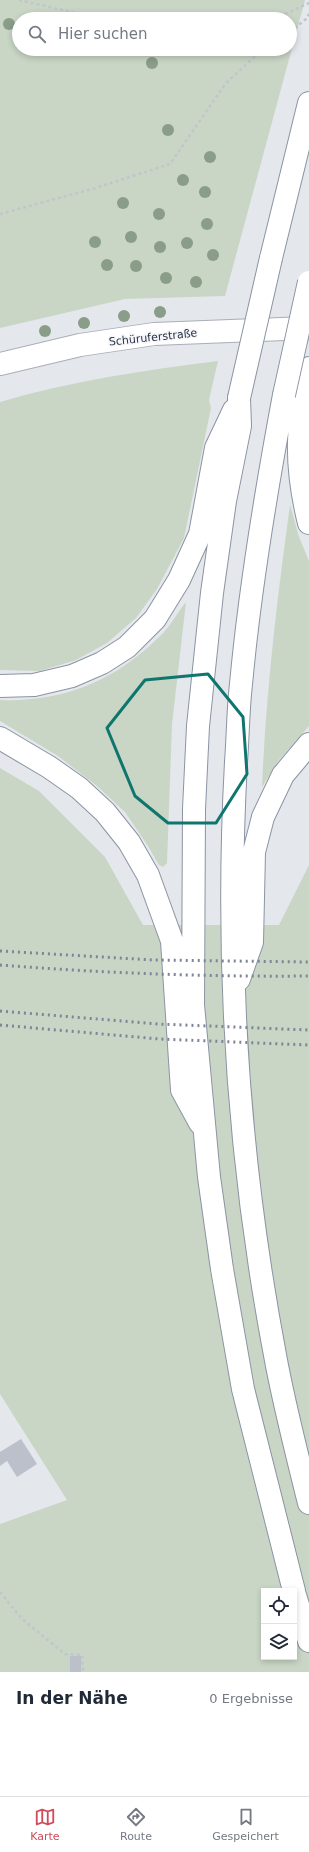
<!DOCTYPE html>
<html lang="de">
<head>
<meta charset="utf-8">
<style>
	:root { --surface:#fff; --page:#f2f2f3; --text:#1f2937; --muted:#747a83; --line:#e0e1e3; --accent:#d1495b }
	body { margin:0; font-family:"DejaVu Sans",sans-serif; background:var(--page); color:var(--text) }
	.controls { position:absolute; right:12px; bottom:12px; display:grid; overflow:hidden; border-radius:0px; box-shadow:0 2px 6px #0003 }
	.controls button { width:36px; height:36px; display:grid; place-items:center; padding:0; border:0; border-bottom:1px solid var(--line); background:var(--surface); color:var(--text); font:20px sans-serif }
	.list { margin:0; padding:0; list-style:none }
	h2 { display:flex; justify-content:space-between; align-items:center; height:52px; margin:0; padding:0 16px; font-size:17px }
	h2 small { font-size:13px; font-weight:400; color:var(--muted) }
	.icon { flex:none; width:22px; height:22px; fill:none; stroke:currentColor; stroke-width:2; stroke-linecap:round; stroke-linejoin:round }
	.map { position:relative; flex:none; width:309px; height:1672px; overflow:hidden }
	.search { position:absolute; background:var(--surface); box-shadow:0 2px 6px #0003; left:12px; right:12px; top:12px; height:44px; display:flex; align-items:center; gap:10px; box-sizing:border-box; padding:0 14px; border-radius:22px; color:var(--muted); font-size:15px }
	.sheet { height:124px; background:var(--surface) }
	nav { display:flex; justify-content:space-around; align-items:center; box-sizing:border-box; height:56px; border-top:1px solid var(--line); background:var(--surface); font-size:11px; color:var(--muted) }
	nav a { display:grid; justify-items:center; gap:2px }
	nav .on { color:var(--accent) }
	.map>svg:first-child { display:block }
	.green { fill:#c9d6c5; fill-rule:evenodd }
	.building { fill:#bbc0ca }
	.lines { fill:none; stroke-linecap:round; stroke-linejoin:round }
	.secondary-casing { stroke:#a9aeb7; stroke-width:24 }
	.highway-casing { stroke:#8b94a3; stroke-width:24 }
	.path { stroke:#c2c5cb; stroke-width:2.5; stroke-dasharray:3 3; stroke-linecap:butt }
	.secondary { stroke:#fff; stroke-width:22 }
	.highway { stroke:#fff; stroke-width:22 }
	.rail { stroke:#7d8696; stroke-width:3; stroke-dasharray:2 4; stroke-linecap:butt }
	.highway-bridge-casing { stroke:#8b94a3; stroke-width:24; stroke-linecap:butt }
	.highway-bridge { stroke:#fff; stroke-width:22 }
	.tree { fill:#899d89 }
	.marked { fill:none; stroke:#0f766e; stroke-width:3; stroke-linejoin:round }
	.labels { text-anchor:middle; stroke-width:3; stroke-linejoin:round; paint-order:stroke }
	.street-label { font-size:11px; fill:#2b3445; stroke:#f4f6f9 }
</style>
</head>
<body>
<div class="map">
<svg width="309" height="1672" viewBox="0 0 309 1672">
	<rect width="100%" height="100%" fill="#e4e7ec"/>
	<!-- green -->
	<path class="green" d="M0 0H305L225 296 125 299 0 328ZM19 19H290V49H19Z
		M218 361 209 400 211 408 184 538 157 589 136 618 107 643 76 660 40 671 0 670V402C71 381 145 370 218 361Z
		M290 505 299 537 309 561V726L279 760 262 787C266 692 277 599 290 505Z
		M186 602 172 724 167 863 163 867 159 865 148 846 125 812 97 786 58 756 0 721V700C10 701 20 700 31 699 81 695 124 672 160 636 170 627 177 613 186 602Z
		M0 768 39 791 105 857 143 925H279L309 865V1672H0V1524L67 1500 0 1394ZM264 1591H294V1657H264Z"/>
	<!-- building -->
	<path class="building" d="M21 1439 37 1464 17 1477 7 1461 0 1466V1452Z
		M70 1656H81V1672H70Z"/>
	<g class="lines">
		<!-- secondary casing -->
		<g class="secondary-casing">
			<path id="secondary" d="M0 364 80 345 154 334 309 328"/>
		</g>
		<!-- highway casing -->
		<g class="highway-casing">
			<path id="highway" d="M271 258 309 103
				M309 368C296 424 295 467 309 523
				M284 395C266 491 250 587 241 684 238 710 238 736 236 762 225 960 238 1160 275 1355 284 1405 297 1454 309 1503
				M239 398 240 426 225 501 212 593 198 726 194 809 193 1005 209 1177 222 1269 243 1389 294 1591
				M0 686 34 685 72 676 102 663 127 647 155 619 179 580 200 534 216 448 234 410
				M0 738 49 767 79 788 105 812 129 842 148 875 172 941 182 1090 200 1123
				M239 979 252 942 254 852 263 817 283 775 309 744
				M294 1592 309 1641"/>
		</g>
		<!-- path -->
		<path class="path" d="M19 0 102 19
			M274 19 309 3
			M290 32 306 19 309 14
			M0 214 92 189 170 164 226 83 263 49
			M0 1592 22 1619 65 1654 82 1655 83 1672"/>
		<!-- secondary -->
		<use href="#secondary" class="secondary"/>
		<!-- highway -->
		<use href="#highway" class="highway"/>
		<!-- rail -->
		<path class="rail" d="M0 951 153 960 309 962
			M0 965C102 973 206 977 309 976
			M0 1011 158 1024 309 1030
			M0 1025 159 1039 309 1045"/>
		<!-- highway-bridge casing -->
		<g class="highway-bridge-casing">
			<path id="highway-bridge" d="M284 395 309 282
				M239 398 271 258"/>
		</g>
		<!-- highway-bridge -->
		<use href="#highway-bridge" class="highway-bridge"/>
	</g>
	<!-- trees -->
	<g class="tree">
		<circle cx="9" cy="24" r="6"/>
		<circle cx="152" cy="63" r="6"/>
		<circle cx="168" cy="130" r="6"/>
		<circle cx="210" cy="157" r="6"/>
		<circle cx="183" cy="180" r="6"/>
		<circle cx="205" cy="192" r="6"/>
		<circle cx="123" cy="203" r="6"/>
		<circle cx="159" cy="214" r="6"/>
		<circle cx="207" cy="224" r="6"/>
		<circle cx="131" cy="237" r="6"/>
		<circle cx="95" cy="242" r="6"/>
		<circle cx="187" cy="243" r="6"/>
		<circle cx="160" cy="247" r="6"/>
		<circle cx="213" cy="255" r="6"/>
		<circle cx="107" cy="265" r="6"/>
		<circle cx="136" cy="266" r="6"/>
		<circle cx="166" cy="278" r="6"/>
		<circle cx="196" cy="282" r="6"/>
		<circle cx="160" cy="312" r="6"/>
		<circle cx="124" cy="316" r="6"/>
		<circle cx="84" cy="323" r="6"/>
		<circle cx="45" cy="331" r="6"/>
	</g>
	<!-- marked area -->
	<path class="marked" d="M208 674 243 717 247 774 216 823H168L135 796 107 728 145 680Z"/>
	<g class="labels">
		<!-- street labels -->
		<g class="street-label">
			<text transform="translate(153 337) rotate(-6)" y="4">Schüruferstraße</text>
		</g>
	</g>
</svg>
<div class="controls">
<button><svg class="icon" aria-label="locate" viewBox="0 0 24 24"><circle cx="12" cy="12" r="6"/><path d="M12 2v4M12 18v4M2 12h4M18 12h4"/></svg></button>
<button><svg class="icon" aria-label="layers" viewBox="0 0 24 24"><path d="M12 4l9 5-9 5-9-5zM3 14l9 5 9-5"/></svg></button>
</div>
<div class="search"><svg class="icon" aria-label="search" viewBox="0 0 24 24"><circle cx="10" cy="10" r="6"/><path d="M15 15l6 6"/></svg>Hier suchen</div>
</div>
<section class="sheet">
<h2>In der Nähe<small>0 Ergebnisse</small></h2>
<ul class="list">
</ul>
</section>
<nav>
<a class="on"><svg class="icon" aria-label="map" viewBox="0 0 24 24"><path d="M3 6l6-2 6 2 6-2v14l-6 2-6-2-6 2zM9 4v14M15 6v14"/></svg>Karte</a>
<a><svg class="icon" aria-label="directions" viewBox="0 0 24 24"><path d="M12 3l9 9-9 9-9-9zM9 14v-3h6M13 9l2 2-2 2"/></svg>Route</a>
<a><svg class="icon" aria-label="saved" viewBox="0 0 24 24"><path d="M7 4h10v16l-5-4-5 4z"/></svg>Gespeichert</a>
</nav>
</body>
</html>
